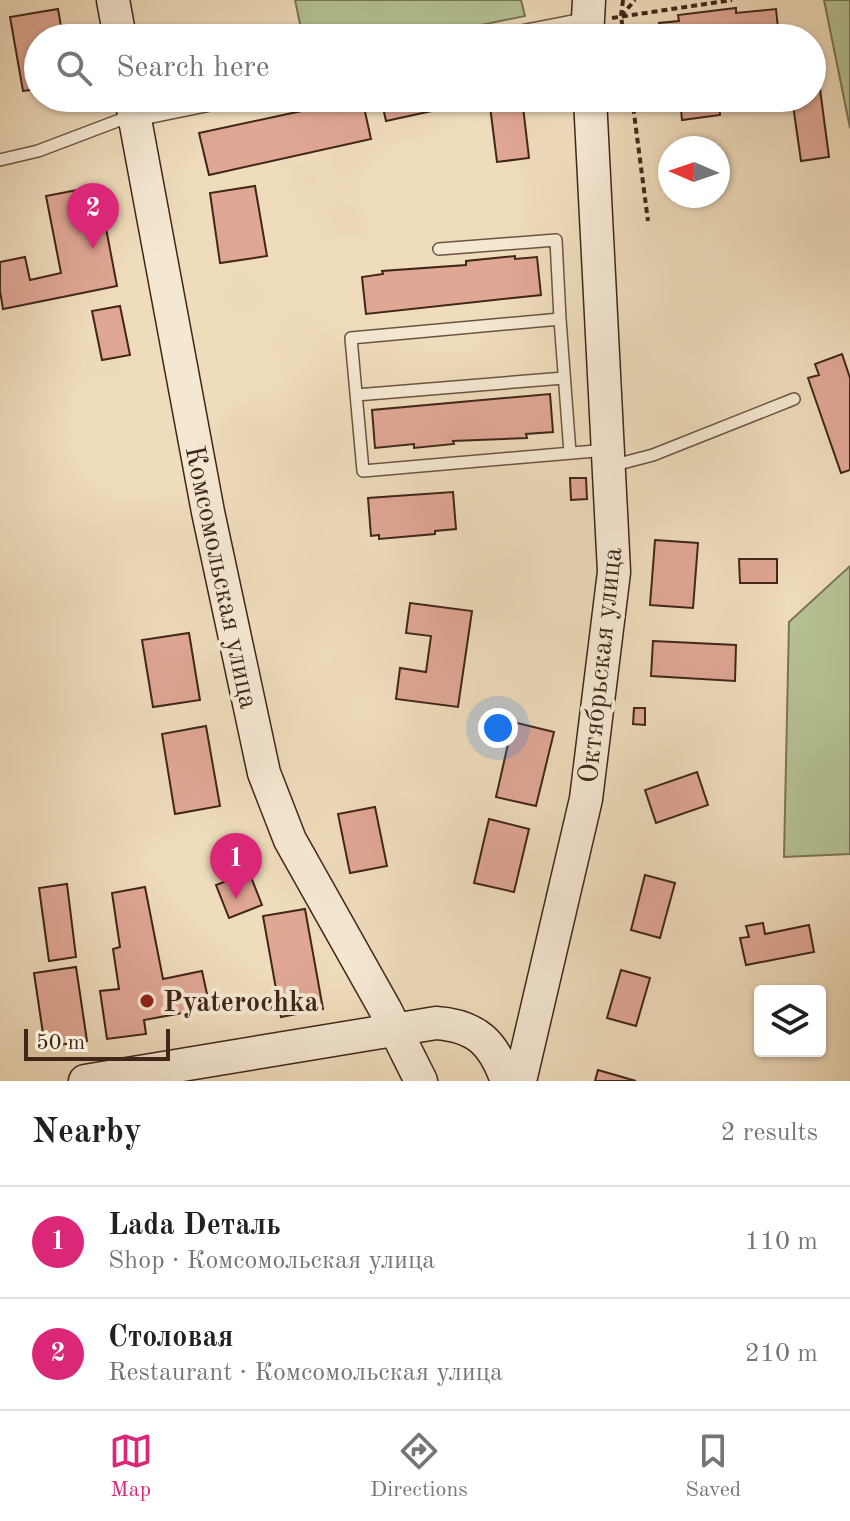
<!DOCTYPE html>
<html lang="en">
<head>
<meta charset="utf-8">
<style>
	:root { --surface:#fff; --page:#f2f2f2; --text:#202124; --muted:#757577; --line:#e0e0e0; --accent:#db2777 }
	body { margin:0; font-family:"Old Standard TT",serif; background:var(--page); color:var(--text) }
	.controls { position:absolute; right:24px; bottom:24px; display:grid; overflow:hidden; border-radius:8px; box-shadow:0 2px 6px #0004 }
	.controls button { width:72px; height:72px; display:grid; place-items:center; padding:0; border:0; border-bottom:2px solid var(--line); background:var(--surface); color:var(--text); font:40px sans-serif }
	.compass { position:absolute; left:658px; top:136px; width:72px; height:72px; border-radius:50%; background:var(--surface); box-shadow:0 2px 6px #0004; rotate:272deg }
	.scale { position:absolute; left:24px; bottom:20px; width:146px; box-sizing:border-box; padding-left:8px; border:4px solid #41261a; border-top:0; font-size:22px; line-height:28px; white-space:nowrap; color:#41261a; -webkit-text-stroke:6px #f5e8d3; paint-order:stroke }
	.you { position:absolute; left:498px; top:728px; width:28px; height:28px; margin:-20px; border:6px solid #fff; border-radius:50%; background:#1a73e8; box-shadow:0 0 0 12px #1a73e833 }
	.badge { display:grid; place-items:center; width:52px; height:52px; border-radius:50%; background:var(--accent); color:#fff; font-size:26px; font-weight:700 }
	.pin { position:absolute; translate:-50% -66px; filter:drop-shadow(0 2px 4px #0008) }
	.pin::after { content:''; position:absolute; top:42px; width:28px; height:24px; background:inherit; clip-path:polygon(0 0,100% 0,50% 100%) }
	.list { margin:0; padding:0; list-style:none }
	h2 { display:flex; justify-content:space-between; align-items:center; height:104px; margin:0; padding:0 32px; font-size:34px }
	h2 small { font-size:26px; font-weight:400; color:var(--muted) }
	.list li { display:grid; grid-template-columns:52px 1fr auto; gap:24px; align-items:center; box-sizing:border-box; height:112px; padding:0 32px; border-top:2px solid var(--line) }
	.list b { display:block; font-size:30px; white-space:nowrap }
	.list p { margin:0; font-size:26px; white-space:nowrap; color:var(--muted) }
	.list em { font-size:26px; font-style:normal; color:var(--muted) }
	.icon { flex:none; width:44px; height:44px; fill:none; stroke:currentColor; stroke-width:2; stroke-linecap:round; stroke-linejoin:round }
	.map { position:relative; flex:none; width:850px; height:1081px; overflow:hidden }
	.search { position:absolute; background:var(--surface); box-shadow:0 2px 6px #0004; left:24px; right:24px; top:24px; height:88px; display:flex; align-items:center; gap:20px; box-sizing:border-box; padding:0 28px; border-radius:44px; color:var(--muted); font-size:30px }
	.sheet { height:328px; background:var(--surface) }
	nav { display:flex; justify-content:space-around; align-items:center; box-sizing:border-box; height:112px; border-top:2px solid var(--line); background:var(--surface); font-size:22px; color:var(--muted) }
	nav a { display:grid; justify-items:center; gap:4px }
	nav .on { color:var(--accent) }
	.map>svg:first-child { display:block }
	.green { fill:#b5c293; stroke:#7b7456; stroke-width:2 }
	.building { fill:#e0a794; stroke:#41261a; stroke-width:2 }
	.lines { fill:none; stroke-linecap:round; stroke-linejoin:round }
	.lane-casing { stroke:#6c5442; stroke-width:14 }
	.street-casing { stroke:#6c5442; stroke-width:25 }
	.secondary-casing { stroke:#41261a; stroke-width:35 }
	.path { stroke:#41261a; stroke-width:4; stroke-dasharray:6 4; stroke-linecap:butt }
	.lane { stroke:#f5e8d3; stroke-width:11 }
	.street { stroke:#f5e8d3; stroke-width:22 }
	.secondary { stroke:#f5e8d3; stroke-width:32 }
	.poi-dot { fill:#8f2418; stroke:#f5e8d3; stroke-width:3 }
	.labels { text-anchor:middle; stroke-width:8; stroke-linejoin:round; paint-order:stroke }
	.street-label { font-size:28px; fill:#41261a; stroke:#f5e8d3 }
	.poi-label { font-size:28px; font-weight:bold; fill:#41261a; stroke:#f5e8d3; text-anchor:start }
</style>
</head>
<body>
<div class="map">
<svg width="850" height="1081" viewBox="0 0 850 1081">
	<rect width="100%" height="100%" fill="#efdcbb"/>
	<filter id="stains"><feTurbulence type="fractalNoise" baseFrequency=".0025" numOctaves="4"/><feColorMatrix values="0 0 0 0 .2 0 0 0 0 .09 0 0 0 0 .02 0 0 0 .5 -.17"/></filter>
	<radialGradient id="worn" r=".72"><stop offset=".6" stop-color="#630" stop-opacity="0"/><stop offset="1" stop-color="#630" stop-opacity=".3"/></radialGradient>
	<!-- green -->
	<path class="green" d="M295 0H521L525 16 418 38H303Z
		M824 0H850V128Z
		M850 566V854L784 857 789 622Z"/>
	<!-- building -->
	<path class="building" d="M736 8V13L776 9 779 38H661L659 23 679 21 678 15Z
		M58 9 63 38H38V89L23 91 10 17Z
		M818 74 829 157 801 161 792 98H812V75Z
		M362 98 371 139 209 175 199 133Z
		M381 98H429L432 111 386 121Z
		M489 98H522L529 158 497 162Z
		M680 98H718L720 115 682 120Z
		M98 186 117 286 3 309 0 291V262L25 257 30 280 61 273 46 196Z
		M255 186 267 256 220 263 210 193Z
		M515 256V259L537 257 541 295 366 314 362 277 383 274 382 271 466 265V261Z
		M120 306 130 355 102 360 92 311Z
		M842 354 850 378V470L841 473 808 378 819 375 815 364Z
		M550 394 553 432 526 434 527 438 453 441 454 444 414 448V444L375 448 372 410Z
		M570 478H586L587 499 571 500Z
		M453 492 456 529 435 531V534L379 539V535L371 536 368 498Z
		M655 540 698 543 693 608 650 605Z
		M739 559H777V583H740Z
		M410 603 472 611 458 707 396 699 400 668 426 672 431 636 406 633Z
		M189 633 200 700 153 707 142 640Z
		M653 641 736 645 735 681 651 676Z
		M634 708H645V725L633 724Z
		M513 722 554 732 536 806 496 797Z
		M206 726 220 806 175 814 162 734Z
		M697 772 708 805 656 823 645 790Z
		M375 807 387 866 350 873 338 814Z
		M489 819 529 829 514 892 474 883Z
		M249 872 262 905 229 918 216 885Z
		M645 875 675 883 660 938 631 930Z
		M67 884 76 957 49 961 39 888Z
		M145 887 163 979 202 971 210 1008 144 1020 146 1034 107 1039 100 991 119 989 113 949 120 947 112 893Z
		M305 909 323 1009 281 1017 263 916Z
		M763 923 765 934 809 925 814 952 746 965 740 938 749 937 746 926Z
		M76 967 87 1041 45 1047 34 973Z
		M621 970 650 978 636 1026 607 1018Z
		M598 1070 636 1081H595Z"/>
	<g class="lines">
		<!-- lane casing -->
		<g class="lane-casing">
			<path id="lane" d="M0 160 38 151 133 115
				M439 249 556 240 560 319
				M356 395 564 378
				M570 453 560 319 351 338 363 471 607 450
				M611 466 653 455 794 399"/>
		</g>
		<!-- street casing -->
		<g class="street-casing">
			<path id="street" d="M514 38 586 24
				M134 115 217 98"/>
		</g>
		<!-- secondary casing -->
		<g class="secondary-casing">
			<path id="secondary" d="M113 0 120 38
				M587 38 589 0
				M131 98 208 512 264 773 290 840 385 1009 421 1081
				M85 1081 436 1023C478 1026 494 1044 507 1081
				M520 1081 586 799 614 572 590 98"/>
		</g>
		<!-- path -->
		<path class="path" d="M623 0 621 16 624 38
			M621 16 635 0
			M612 18 732 0
			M632 98 648 221"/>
		<!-- lane -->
		<use href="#lane" class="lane"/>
		<!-- street -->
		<use href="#street" class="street"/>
		<!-- secondary -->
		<use href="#secondary" class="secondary"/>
	</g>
	<!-- markers -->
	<circle class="poi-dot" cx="147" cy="1001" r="8"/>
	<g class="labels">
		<!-- street labels -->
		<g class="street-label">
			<text transform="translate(223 577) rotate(78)" y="10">Комсомольская улица</text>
			<text transform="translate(599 665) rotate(-84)" y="10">Октябрьская улица</text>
		</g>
		<!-- poi labels -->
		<g class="poi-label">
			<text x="163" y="1011">Pyaterochka</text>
		</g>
	</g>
	<rect width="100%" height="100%" filter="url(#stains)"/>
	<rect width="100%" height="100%" fill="url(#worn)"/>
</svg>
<div class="controls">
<button><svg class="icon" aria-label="layers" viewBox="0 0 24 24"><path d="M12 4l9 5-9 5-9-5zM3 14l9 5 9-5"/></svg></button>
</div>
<svg class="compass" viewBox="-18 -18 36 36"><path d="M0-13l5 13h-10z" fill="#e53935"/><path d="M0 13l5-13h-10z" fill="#757577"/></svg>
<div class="scale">50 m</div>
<div class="you"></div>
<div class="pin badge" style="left:236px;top:899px">1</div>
<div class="pin badge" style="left:93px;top:249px">2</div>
<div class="search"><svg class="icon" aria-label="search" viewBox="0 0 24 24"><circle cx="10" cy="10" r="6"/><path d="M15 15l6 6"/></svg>Search here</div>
</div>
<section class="sheet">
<h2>Nearby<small>2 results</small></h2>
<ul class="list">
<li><span class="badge">1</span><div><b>Lada Dеталь</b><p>Shop · Комсомольская улица</p></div><em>110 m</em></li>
<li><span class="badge">2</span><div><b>Столовая</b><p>Restaurant · Комсомольская улица</p></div><em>210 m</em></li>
</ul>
</section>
<nav>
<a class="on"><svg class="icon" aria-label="map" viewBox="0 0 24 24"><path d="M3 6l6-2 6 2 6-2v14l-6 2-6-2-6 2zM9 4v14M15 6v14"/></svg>Map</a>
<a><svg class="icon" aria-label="directions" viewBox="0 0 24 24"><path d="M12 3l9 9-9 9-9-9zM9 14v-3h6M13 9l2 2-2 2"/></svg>Directions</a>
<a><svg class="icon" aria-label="saved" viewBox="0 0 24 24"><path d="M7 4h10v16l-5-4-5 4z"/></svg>Saved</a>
</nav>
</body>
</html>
